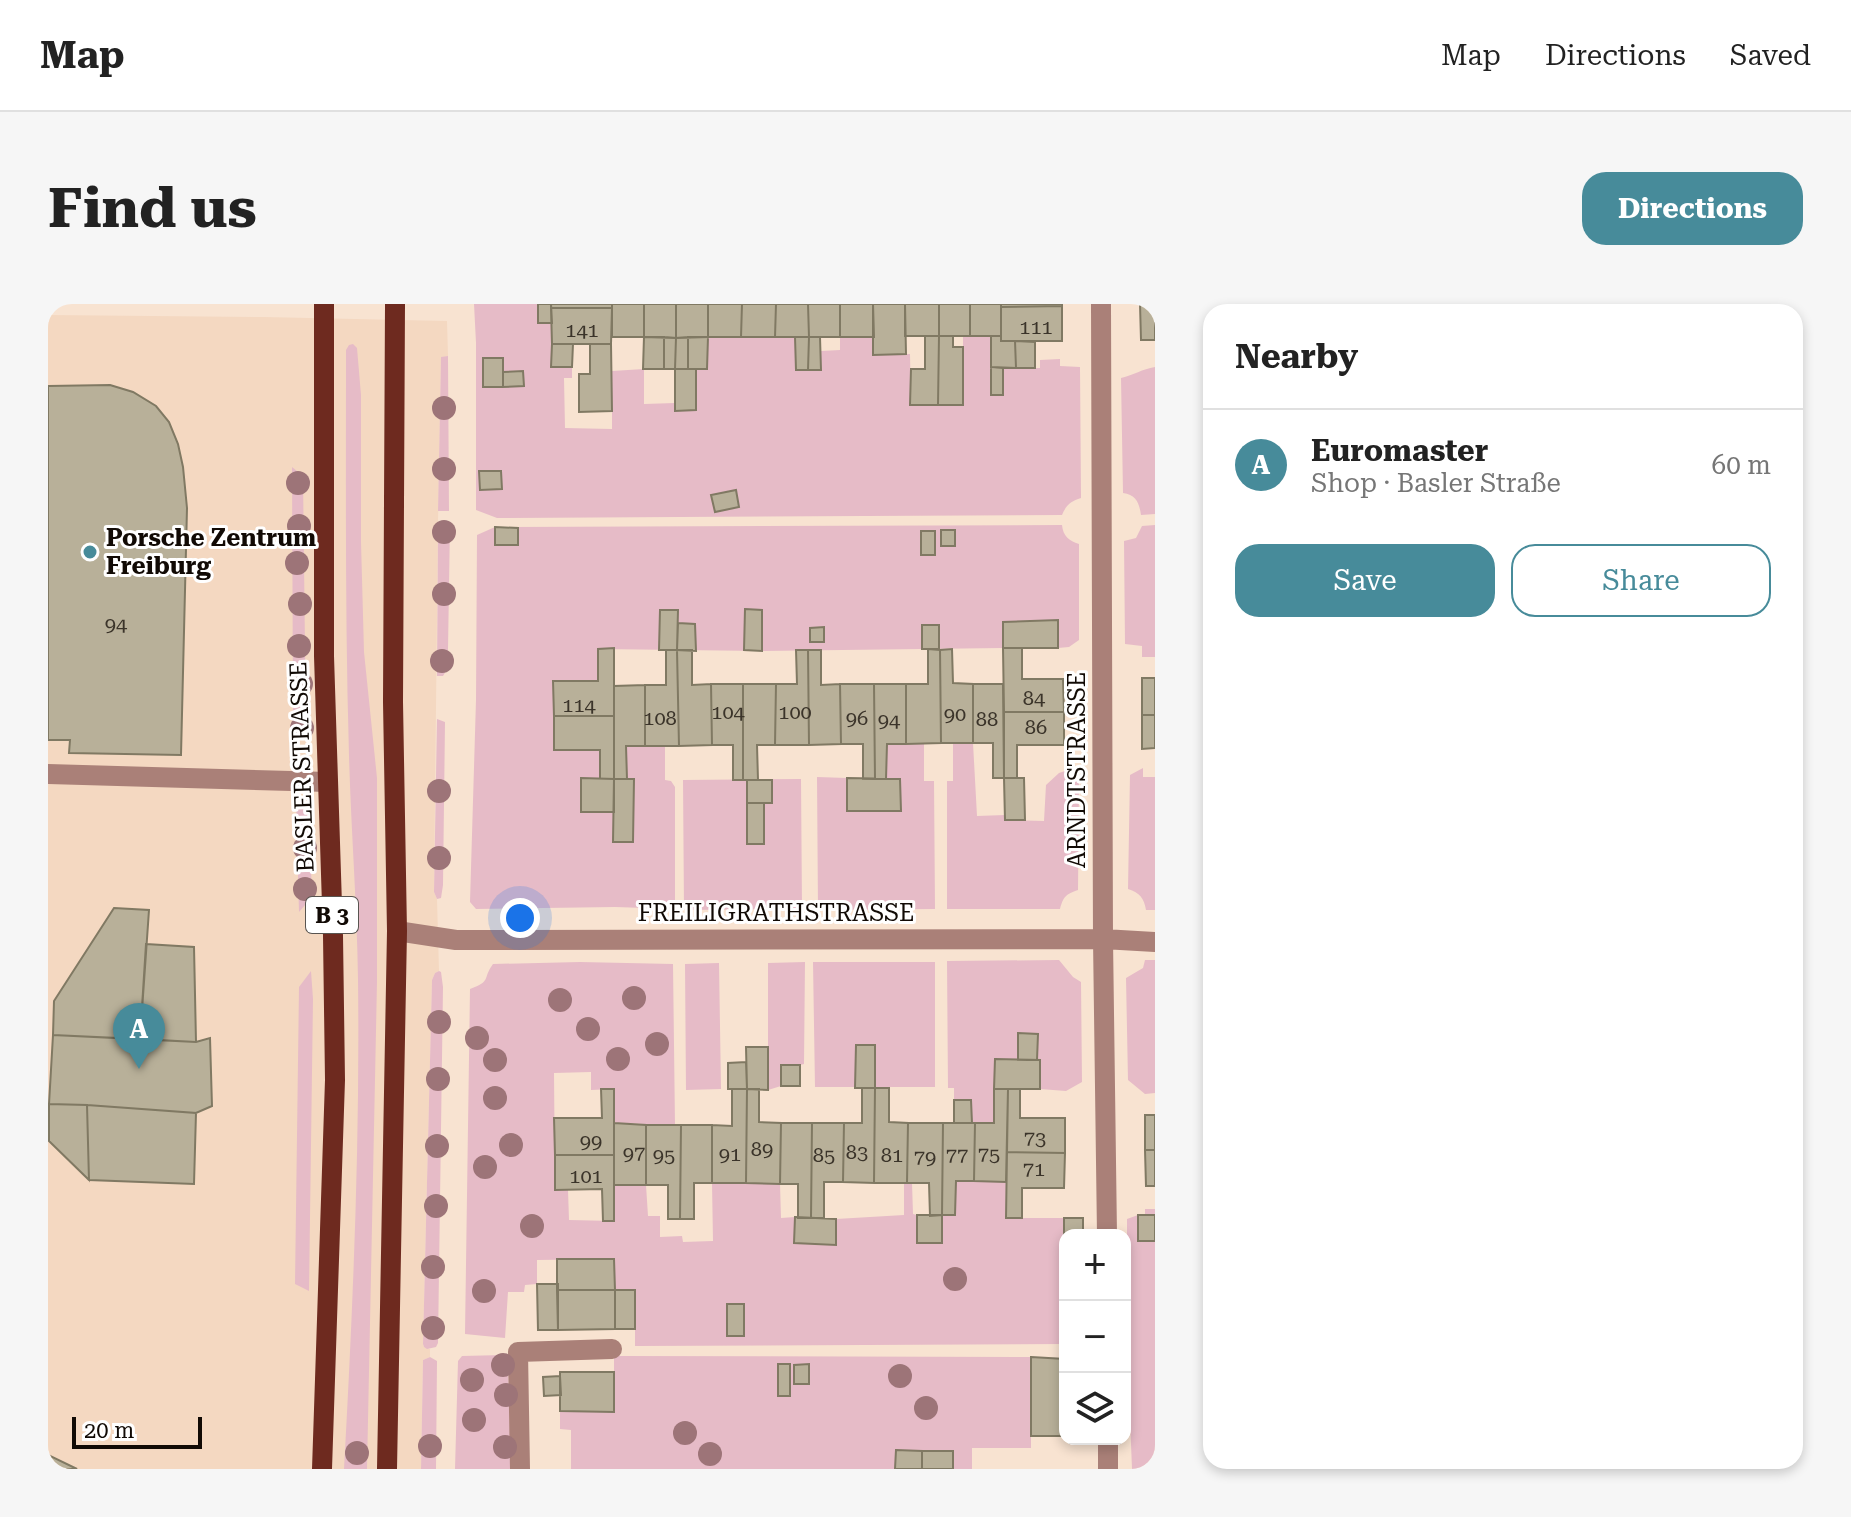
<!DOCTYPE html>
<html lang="en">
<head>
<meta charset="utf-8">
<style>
	:root { --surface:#fff; --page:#f6f6f6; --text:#222; --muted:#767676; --line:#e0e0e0; --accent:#478b9a }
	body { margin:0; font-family:"Roboto Serif",serif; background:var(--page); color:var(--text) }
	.controls { position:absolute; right:24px; bottom:24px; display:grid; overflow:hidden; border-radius:16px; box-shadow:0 4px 12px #0003 }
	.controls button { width:72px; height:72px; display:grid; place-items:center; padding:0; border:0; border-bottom:2px solid var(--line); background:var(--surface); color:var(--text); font:40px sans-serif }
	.scale { position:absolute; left:24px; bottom:20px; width:130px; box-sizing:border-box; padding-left:8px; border:4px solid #110a05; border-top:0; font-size:22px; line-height:28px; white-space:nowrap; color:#110a05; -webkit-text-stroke:6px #fff; paint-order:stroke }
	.you { position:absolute; left:472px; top:614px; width:28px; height:28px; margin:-20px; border:6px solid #fff; border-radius:50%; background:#1a73e8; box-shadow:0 0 0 12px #1a73e833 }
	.badge { display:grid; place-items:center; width:52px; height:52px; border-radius:50%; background:var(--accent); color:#fff; font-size:26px; font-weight:700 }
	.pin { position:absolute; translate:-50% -66px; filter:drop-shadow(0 2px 4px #0008) }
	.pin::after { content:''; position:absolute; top:42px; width:28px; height:24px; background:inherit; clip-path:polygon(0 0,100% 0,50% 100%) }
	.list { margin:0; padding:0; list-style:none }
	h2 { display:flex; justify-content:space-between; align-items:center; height:104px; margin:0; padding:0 32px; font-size:34px }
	h2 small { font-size:26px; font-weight:400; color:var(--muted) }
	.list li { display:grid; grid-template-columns:52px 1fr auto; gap:24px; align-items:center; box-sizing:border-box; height:112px; padding:0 32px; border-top:2px solid var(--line) }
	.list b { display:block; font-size:30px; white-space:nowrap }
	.list p { margin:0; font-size:26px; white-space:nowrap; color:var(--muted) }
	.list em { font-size:26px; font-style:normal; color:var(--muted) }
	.actions { display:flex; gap:16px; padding:24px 32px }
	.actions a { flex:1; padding:18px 0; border:2px solid var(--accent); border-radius:24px; text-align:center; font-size:28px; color:var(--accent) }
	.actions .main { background:var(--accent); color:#fff }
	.icon { flex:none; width:44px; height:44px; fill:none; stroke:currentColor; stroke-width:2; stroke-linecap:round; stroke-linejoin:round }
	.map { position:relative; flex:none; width:1107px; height:1165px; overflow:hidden; border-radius:24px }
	header { display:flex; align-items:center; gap:48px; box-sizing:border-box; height:112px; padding:0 40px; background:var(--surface); border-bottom:2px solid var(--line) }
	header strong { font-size:38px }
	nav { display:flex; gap:44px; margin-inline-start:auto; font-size:28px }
	.intro { display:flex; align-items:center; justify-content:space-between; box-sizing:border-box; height:192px; padding:0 48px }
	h1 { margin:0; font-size:56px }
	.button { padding:20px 36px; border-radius:24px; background:var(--accent); color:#fff; font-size:28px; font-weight:700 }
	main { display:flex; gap:48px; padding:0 48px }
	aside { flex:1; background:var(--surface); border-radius:24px; box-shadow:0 4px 12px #0003 }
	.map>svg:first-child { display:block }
	.built { fill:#f4d8c1 }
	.green { fill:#e6bbc7 }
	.building { fill:#b8b099; stroke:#807963; stroke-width:2 }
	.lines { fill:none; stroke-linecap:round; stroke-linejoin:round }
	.minor { stroke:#aa8078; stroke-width:20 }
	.major { stroke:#6e2a1f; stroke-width:20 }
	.tree { fill:#9d7478 }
	.poi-dot { fill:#478b9a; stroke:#fff; stroke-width:3 }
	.labels { text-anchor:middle; stroke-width:6; stroke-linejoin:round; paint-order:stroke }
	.number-label { font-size:20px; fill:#3b342a }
	.shield { fill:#fff; stroke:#585450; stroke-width:2 }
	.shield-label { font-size:22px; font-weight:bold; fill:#110a05 }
	.poi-label { font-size:24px; font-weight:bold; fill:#110a05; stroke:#fff; text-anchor:start }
	.street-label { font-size:24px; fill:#110a05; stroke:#fff }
</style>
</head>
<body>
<header>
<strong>Map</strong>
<nav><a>Map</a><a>Directions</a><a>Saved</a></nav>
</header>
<div class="intro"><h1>Find us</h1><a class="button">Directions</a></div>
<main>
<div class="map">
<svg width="1107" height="1165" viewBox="0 0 1107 1165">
	<rect width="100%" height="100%" fill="#f8e3d1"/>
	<!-- built -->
	<path class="built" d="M0 11 216 13 399 17 400 52 393 54 390 219 386 588 389 595 391 667 387 669 384 676 375 1040 376 1043 382 1045V1053L375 1056 373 1165H0Z"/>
	<!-- green -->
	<path class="green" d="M426 0H490V18L504 19 503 63H524V74H516L517 124 564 125V67L596 65V100L627 99 628 107 648 106V65H659L660 33H747L748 65H773V47L792 46V33H826V51L862 50 863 101H915V32H943V91H955V64H992V56L1012 55V62L1032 63 1033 194C1023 197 1018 201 1014 211L449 214 428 206V39Z
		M305 40 309 44 313 91V238L316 348 329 474V678L319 1165H296C305 1002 312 839 310 675 309 600 303 526 301 451 297 316 298 181 298 46L301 41Z
		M400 52 401 207H390L393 53Z
		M1107 63V210L1093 211C1091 198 1088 191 1075 189L1073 74C1086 71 1094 65 1107 63Z
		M244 163 255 172 258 430 248 436 245 406Z
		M390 219 402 220 400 345 398 367 395 372H389Z
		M1014 221C1015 232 1021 237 1031 240V336L1021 343 1010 344V316L956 318 955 344 714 347 550 345V377L505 378 506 445 617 442V476L623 477 627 483V605L567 603 428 605 422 598 428 396 429 231 447 223Z
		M1107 221V353H1094V342L1077 340 1076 237 1088 234 1094 222Z
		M389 415 397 418 395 581 393 594 389 595 386 588Z
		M876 439V477H886L887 605 770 606 769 473 799 474 800 507H852V475H838L839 440Z
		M905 439H925L929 512 957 511V516L996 517 998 481 1011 469 1017 467 1031 478 1030 586C1018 590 1015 593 1012 605H899V477H905Z
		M1095 464V473H1107V606H1098C1096 594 1092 589 1080 585L1082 471Z
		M753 475 754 605 636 606 635 476Z
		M248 500 261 508 264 593 251 608Z
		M1011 656 1025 673 1033 678 1034 778 1018 787 992 785V756L947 755 946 819H906V784H900L899 657Z
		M1097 656H1107V789L1097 790 1080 776 1078 674 1095 664Z
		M532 658 625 660 627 821 566 819V785L543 786V768L506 769 507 885 520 886 521 916 566 917V881H598L600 912H612V933L634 932 635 938 665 937 664 879 732 880 733 914 747 913 746 939 787 941 788 915 856 911V879H864L865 910 869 911V939H894V911H907L908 877 958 878V914H1035V931H1017V1040L587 1042V986H567L566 955 489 956V980L477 981 476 988H460L457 1034 417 1030 422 685C444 677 434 675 445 660Z
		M757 658 756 760 752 761V782H733L720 786V659Z
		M765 658H887V783H767Z
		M671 659 673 785 638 786 637 660Z
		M263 667 265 695 261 987 247 980 251 683Z
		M391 667 393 668 395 683 390 1039 388 1043 379 1045 376 1043 375 1040 384 676 387 669Z
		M1097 905H1107V1165H1084L1079 1039V915L1090 911H1097Z
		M455 1051 458 1052 460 1057 463 1165H407L410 1057 414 1052Z
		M566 1052 983 1053V1144H924V1165H523V1126L512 1125V1107H566Z
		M382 1053 389 1057 388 1165H373L375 1056Z"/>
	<!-- building -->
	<path class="building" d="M490 0H503L504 19H490Z
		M503 0H564V4H503Z
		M564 0H596V33H564Z
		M596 0H628V34L596 33Z
		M628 0H660V33L628 34Z
		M660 0H694L693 33H660Z
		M694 0H728L727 33H693Z
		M728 0H760L761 33H727Z
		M760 0H792V33H761Z
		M792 0H825L826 33H792Z
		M825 0H857L858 50 825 51Z
		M857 0H891V32H857Z
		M891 0H922V32H891Z
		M922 0H953V32H922Z
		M953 0H1014V2L953 3Z
		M1092 0H1107V36H1093Z
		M1014 2V37H953V3Z
		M503 4H564L563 40H504Z
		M877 32H891L890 101H862L863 65H877Z
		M891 32H905V43H915V101H890Z
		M943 32H953V37H967L968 64 943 63Z
		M596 33H616V65H595Z
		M616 33 628 34 627 65H616Z
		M640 33V65H627L628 34Z
		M640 33H660L659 65H640Z
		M747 33H761L760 66H748Z
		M761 33H772L773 66H760Z
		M967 37 987 38V64H968Z
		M504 40H525L524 63H503Z
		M542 40H563L564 107 531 108V70H542Z
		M435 54H455V83H435Z
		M943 63 955 64V91H943Z
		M627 65H648V106L627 107Z
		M475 67 476 82 455 83V68Z
		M62 81 85 88 108 102 121 118 130 140 135 163 139 204 133 451 21 449 22 436H0V82Z
		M431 167H453L454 185 432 186Z
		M688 186 691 203 667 208 663 191Z
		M447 223 470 224V241H447Z
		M893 226H907V242H893Z
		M873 227H887V251H873Z
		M697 305 714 306V347L696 346Z
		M612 306H630L629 346H611Z
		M1010 316V344H955V318Z
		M630 319 647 320 648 347 629 346Z
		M874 321H891V345H874Z
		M776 323V338H762V324Z
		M566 344V412H506L505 377H550V345Z
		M955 344H974V375H1015L1016 408H956Z
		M880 345 892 346 893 439 858 440V380H880Z
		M904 345 905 379 925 380V439H893L892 346Z
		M618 346H629L631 442H597V381H618Z
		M629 346H644V381L663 380 664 441 631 442Z
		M748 346H760L761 441H727L728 380H749Z
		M760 346H773V381L792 380 793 440 761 441Z
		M1094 374H1107V411H1094Z
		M663 380H695V476H685V441H664Z
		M695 380H728L727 441H709L710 476H695Z
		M792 380H826L827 475H815V440H793Z
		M826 380H858V440H839L838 475H827Z
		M925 380H955L956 474H945V439H925Z
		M597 381V442H578L579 475H566V382Z
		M956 408H1016V441H969V474H956Z
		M1094 411H1107V444L1094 445Z
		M506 412H566V475H552V446H506Z
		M533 474 566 475V508H533Z
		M799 474 852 475 853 507H799Z
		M956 474H976L977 516H957Z
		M566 475H586L585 538H565Z
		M699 476H724V499H699Z
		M699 499H716V540H699Z
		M66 604 101 606 92 735 5 731 6 697Z
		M98 640 146 643 148 738 92 735Z
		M970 729 990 730 989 756H970Z
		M5 731 148 738 162 734 164 802 148 809 39 801 1 800Z
		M808 741H827V784H807Z
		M698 743H720V786L699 785Z
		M947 755 992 756V785H946Z
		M698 758 699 785H680V759Z
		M733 761H752V782H733Z
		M814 784H827L826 879 795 878 796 819H814Z
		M827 784H841V818L860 819 859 879H826Z
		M553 785H566V851H507L506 814H554Z
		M684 785H699L698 879H664V821L684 822Z
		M699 785H711V818L733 819 732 880 698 879Z
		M946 785H960L958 878 926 877 927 819H946Z
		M960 785H972V814H1017V849L959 848Z
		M906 796H923L924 819H906Z
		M1 800 39 801 41 876 1 837Z
		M39 801 148 809 146 880 41 876Z
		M1097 811H1107V846H1097Z
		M566 819 598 821V881H566Z
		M733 819H764L763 914H750V880H732Z
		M764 819H796L795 878H776V914H763Z
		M860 819H895L894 911 882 912 881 879H859Z
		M895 819H927L926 877H908L907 911H894Z
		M598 821H633L632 915H620V881H598Z
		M633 821H664V879H646V915H632Z
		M1097 846H1107V882H1098Z
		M959 848 1017 849 1016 884H974V914H958Z
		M507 851H566V917H555L554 885 507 886Z
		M869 911H894V939H869Z
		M1090 911H1107V937H1090Z
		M747 913 788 915V941L746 939Z
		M1016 914H1035V931H1017V963H1016Z
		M509 955H566L567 986H509Z
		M489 980H510V1026H490Z
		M509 986H567V1025L510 1026Z
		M567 986H587V1025H567Z
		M679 1000H696V1032H679Z
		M983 1053 1017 1055V1132H983Z
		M730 1060H742V1092H730Z
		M761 1060V1080H746V1061Z
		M512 1068H566V1108L512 1107Z
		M512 1072 513 1091 496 1092 495 1073Z
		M848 1146 874 1147V1165H847Z
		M874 1147H905V1165H874Z
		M0 1151 29 1165H0Z"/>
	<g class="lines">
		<!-- minor -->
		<path class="minor" d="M1053 0 1055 635 1059 931
			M0 470 280 478
			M349 627 408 636 1055 635 1107 638
			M472 1165 470 1048 564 1045
			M1060 1165V1135"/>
		<!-- major -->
		<path class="major" d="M274 1165 287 776 285 632 276 352V0
			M339 1165 349 627 345 398 347 0"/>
	</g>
	<!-- trees -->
	<g class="tree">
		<circle cx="396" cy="104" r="12"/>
		<circle cx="396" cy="165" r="12"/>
		<circle cx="250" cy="179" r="12"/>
		<circle cx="251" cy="222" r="12"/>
		<circle cx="396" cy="228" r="12"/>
		<circle cx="249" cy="259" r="12"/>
		<circle cx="396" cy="290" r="12"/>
		<circle cx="252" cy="300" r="12"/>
		<circle cx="251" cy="342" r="12"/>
		<circle cx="394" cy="357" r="12"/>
		<circle cx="253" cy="380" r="12"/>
		<circle cx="254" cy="424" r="12"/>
		<circle cx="391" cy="487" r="12"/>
		<circle cx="257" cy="544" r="12"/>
		<circle cx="391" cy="554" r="12"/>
		<circle cx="257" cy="585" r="12"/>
		<circle cx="586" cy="694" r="12"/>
		<circle cx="512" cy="696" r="12"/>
		<circle cx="391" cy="718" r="12"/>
		<circle cx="540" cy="725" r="12"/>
		<circle cx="429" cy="734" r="12"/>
		<circle cx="609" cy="740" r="12"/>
		<circle cx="570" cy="755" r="12"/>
		<circle cx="447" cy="756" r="12"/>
		<circle cx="390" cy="775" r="12"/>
		<circle cx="447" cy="794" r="12"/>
		<circle cx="463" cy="841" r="12"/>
		<circle cx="389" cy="842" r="12"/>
		<circle cx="437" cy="863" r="12"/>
		<circle cx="388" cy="902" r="12"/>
		<circle cx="484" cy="922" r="12"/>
		<circle cx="385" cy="963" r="12"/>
		<circle cx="907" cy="975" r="12"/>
		<circle cx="436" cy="987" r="12"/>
		<circle cx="385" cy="1024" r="12"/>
		<circle cx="455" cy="1061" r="12"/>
		<circle cx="852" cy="1072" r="12"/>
		<circle cx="424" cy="1076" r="12"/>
		<circle cx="458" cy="1091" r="12"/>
		<circle cx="878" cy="1104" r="12"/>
		<circle cx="426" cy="1116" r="12"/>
		<circle cx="637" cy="1129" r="12"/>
		<circle cx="382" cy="1142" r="12"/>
		<circle cx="457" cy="1143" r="12"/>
		<circle cx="309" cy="1149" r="12"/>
		<circle cx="662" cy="1150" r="12"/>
	</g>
	<!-- markers -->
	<circle class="poi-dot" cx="42" cy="248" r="8"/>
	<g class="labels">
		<!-- number labels -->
		<g class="number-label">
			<text x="988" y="30">111</text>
			<text x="534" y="33">141</text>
			<text x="68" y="327">94</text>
			<text x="986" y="401">84</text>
			<text x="531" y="408">114</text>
			<text x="680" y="415">104</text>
			<text x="747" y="415">100</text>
			<text x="907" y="417">90</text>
			<text x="612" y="421">108</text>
			<text x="809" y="421">96</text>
			<text x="939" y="422">88</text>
			<text x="841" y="423">94</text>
			<text x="988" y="430">86</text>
			<text x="987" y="841">73</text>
			<text x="543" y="844">99</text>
			<text x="714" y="852">89</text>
			<text x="809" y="855">83</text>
			<text x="586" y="856">97</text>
			<text x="682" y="857">91</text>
			<text x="941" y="857">75</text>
			<text x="616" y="858">95</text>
			<text x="776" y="858">85</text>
			<text x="844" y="858">81</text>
			<text x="909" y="858">77</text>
			<text x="877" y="860">79</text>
			<text x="986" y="872">71</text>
			<text x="538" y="879">101</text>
		</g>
		<!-- shield labels -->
		<rect class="shield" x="258" y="593" width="52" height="36" rx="6"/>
		<g class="shield-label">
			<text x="284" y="619">B 3</text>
		</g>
		<!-- poi labels -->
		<g class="poi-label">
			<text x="58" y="242">Porsche Zentrum<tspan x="58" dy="28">Freiburg</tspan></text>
		</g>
		<!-- street labels -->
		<g class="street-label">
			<text transform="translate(254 463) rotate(-92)" y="8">BASLER STRASSE</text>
			<text transform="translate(1029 466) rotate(-90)" y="8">ARNDTSTRASSE</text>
			<text x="728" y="617">FREILIGRATHSTRASSE</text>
		</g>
	</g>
</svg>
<div class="controls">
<button>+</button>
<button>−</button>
<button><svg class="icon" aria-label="layers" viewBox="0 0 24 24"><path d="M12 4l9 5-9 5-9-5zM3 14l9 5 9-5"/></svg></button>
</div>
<div class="scale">20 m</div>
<div class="you"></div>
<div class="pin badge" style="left:91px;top:765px">A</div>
</div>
<aside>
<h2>Nearby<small></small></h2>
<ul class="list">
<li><span class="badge">A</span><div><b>Euromaster</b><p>Shop · Basler Straße</p></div><em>60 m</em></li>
</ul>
<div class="actions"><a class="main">Save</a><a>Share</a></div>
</aside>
</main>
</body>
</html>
